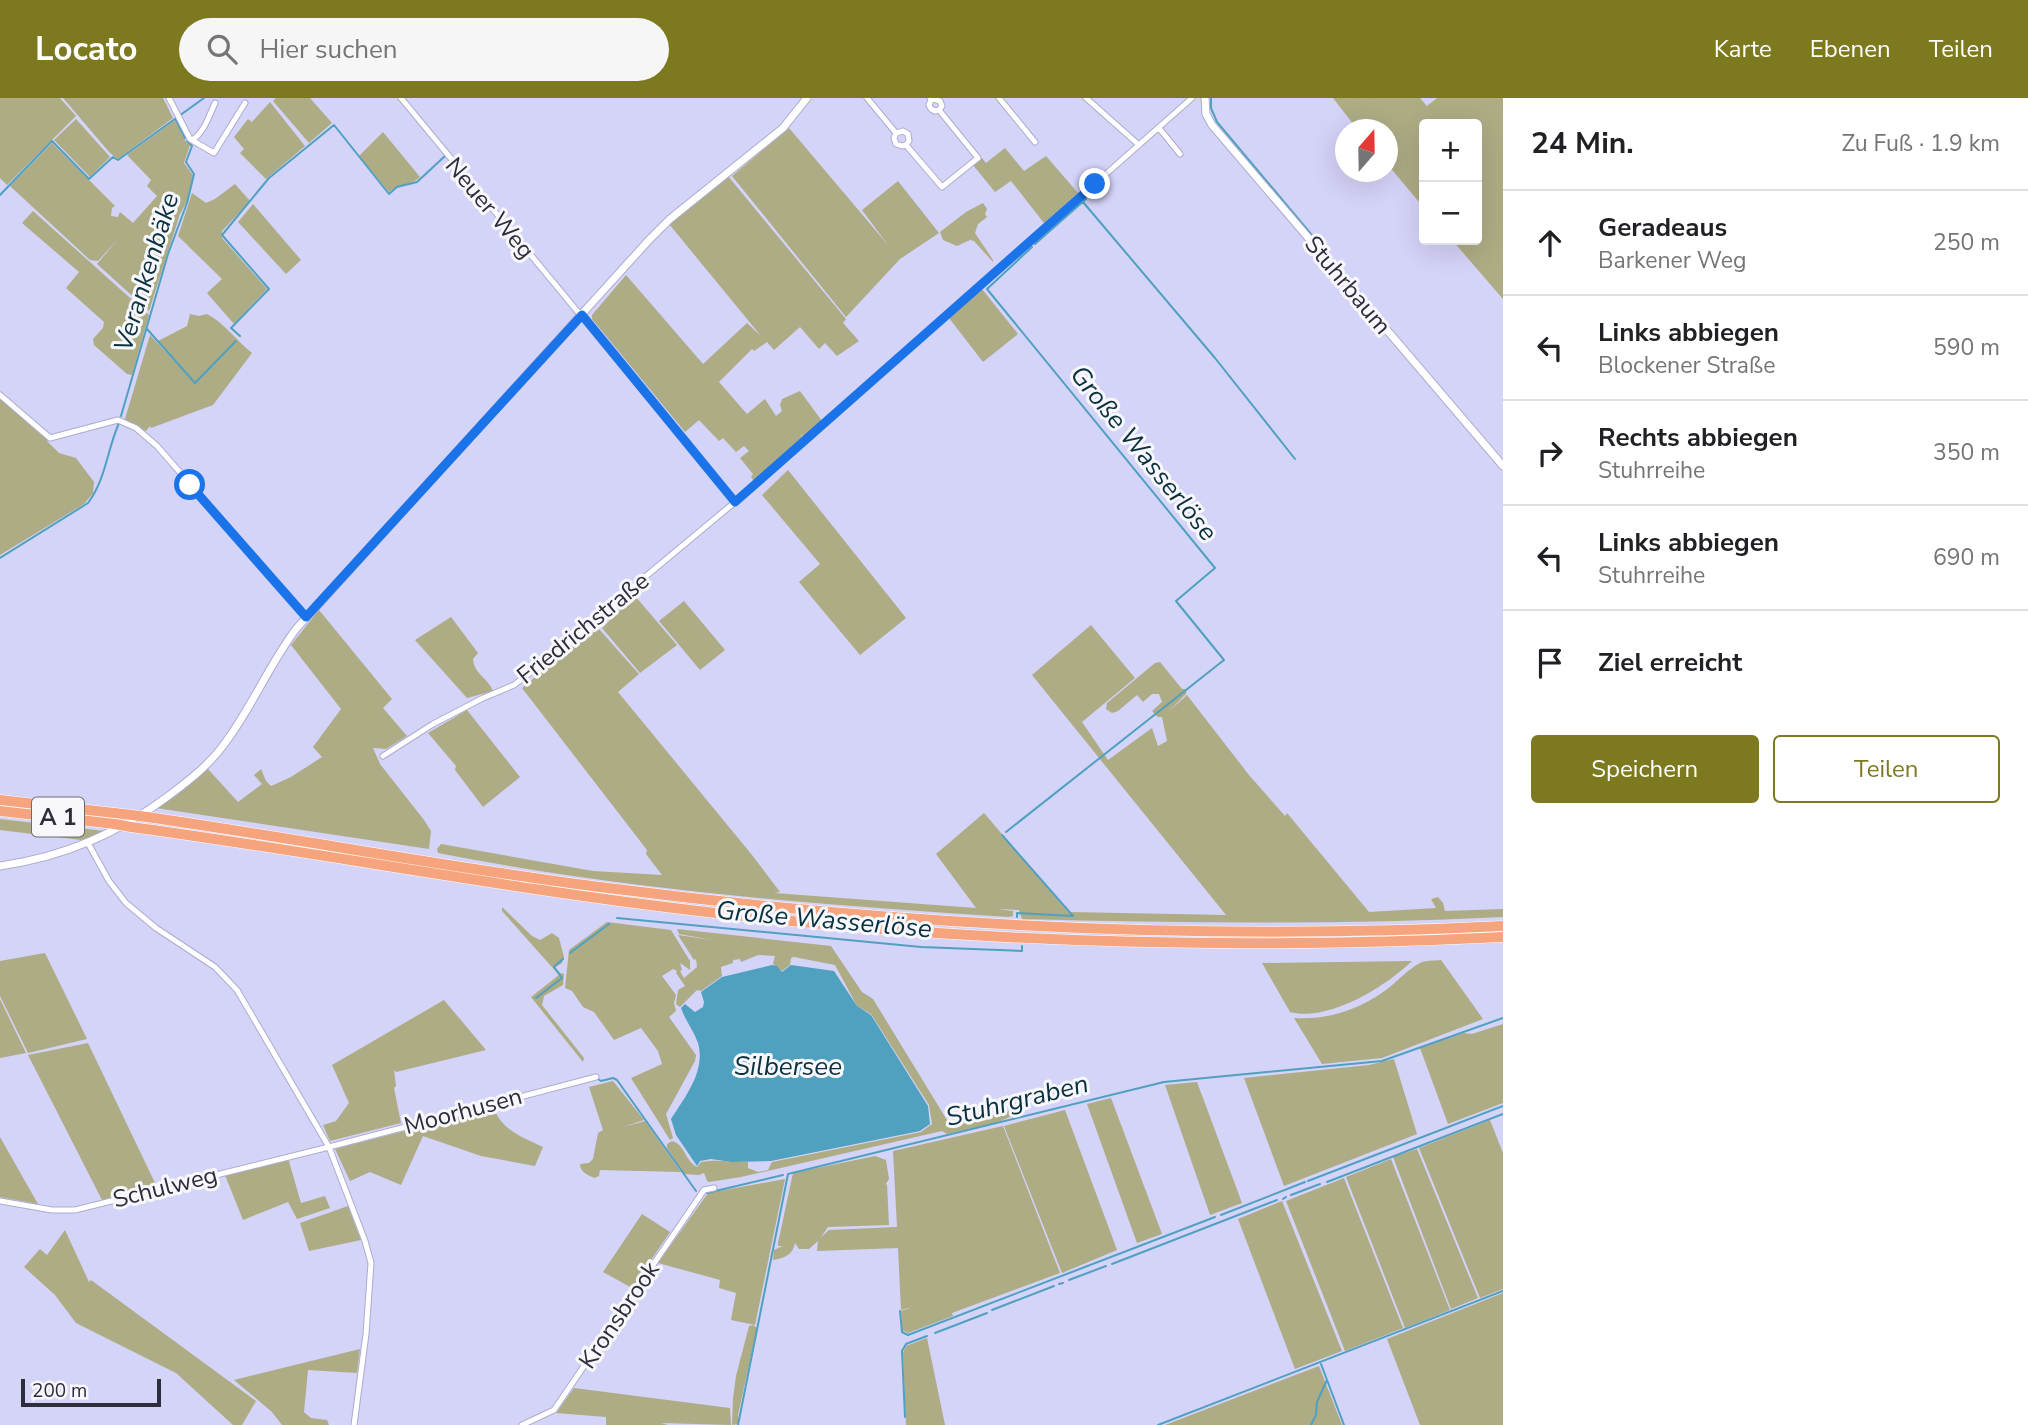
<!DOCTYPE html>
<html lang="de">
<head>
<meta charset="utf-8">
<style>
	:root { --surface:#fff; --page:#f6f6f6; --text:#202124; --muted:#757577; --line:#e0e0e0; --accent:#7d791f }
	body { margin:0; font-family:"Nunito Sans",sans-serif; background:var(--page); color:var(--text) }
	.controls { position:absolute; right:21px; top:21px; display:grid; overflow:hidden; border-radius:7px; box-shadow:0 7px 28px #0002 }
	.controls button { width:63px; height:63px; display:grid; place-items:center; padding:0; border:0; border-bottom:2px solid var(--line); background:var(--surface); color:var(--text); font:35px sans-serif }
	.compass { position:absolute; left:1335px; top:21px; width:63px; height:63px; border-radius:50%; background:var(--surface); box-shadow:0 7px 28px #0002; rotate:20deg }
	.scale { position:absolute; left:21px; bottom:18px; width:140px; box-sizing:border-box; padding-left:7px; border:4px solid #2e2d3b; border-top:0; font-size:19px; line-height:24px; white-space:nowrap; color:#2e2d3b; -webkit-text-stroke:5px #f8f8fc; paint-order:stroke }
	.stop { position:absolute; width:21px; height:21px; margin:-16px; border:5px solid #1a73e8; border-radius:50%; background:#fff }
	.stop.end { background:#1a73e8; border-color:#fff; box-shadow:0 2px 7px #0008 }
	.list { margin:0; padding:0; list-style:none }
	h2 { display:flex; justify-content:space-between; align-items:center; height:91px; margin:0; padding:0 28px; font-size:30px }
	h2 small { font-size:23px; font-weight:400; color:var(--muted) }
	.list li { display:grid; grid-template-columns:46px 1fr auto; gap:21px; align-items:center; box-sizing:border-box; height:105px; padding:0 28px; border-top:2px solid var(--line) }
	.list b { display:block; font-size:26px; white-space:nowrap }
	.list p { margin:0; font-size:23px; white-space:nowrap; color:var(--muted) }
	.list em { font-size:23px; font-style:normal; color:var(--muted) }
	.actions { display:flex; gap:14px; padding:21px 28px }
	.actions a { flex:1; padding:16px 0; border:2px solid var(--accent); border-radius:7px; text-align:center; font-size:24px; color:var(--accent) }
	.actions .main { background:var(--accent); color:#fff }
	.icon { flex:none; width:38px; height:38px; fill:none; stroke:currentColor; stroke-width:2; stroke-linecap:round; stroke-linejoin:round }
	.map { position:relative; flex:none; width:1503px; height:1327px; overflow:hidden }
	header { display:flex; align-items:center; gap:42px; box-sizing:border-box; height:98px; padding:0 35px; background:var(--accent); color:#fff }
	header strong { font-size:33px }
	nav { display:flex; gap:38px; margin-inline-start:auto; font-size:24px }
	.search { width:490px; height:63px; background:var(--page); display:flex; align-items:center; gap:18px; box-sizing:border-box; padding:0 24px; border-radius:38px; color:var(--muted); font-size:26px }
	main { display:flex }
	aside { flex:1; background:var(--surface) }
	.map>svg:first-child { display:block }
	.green { fill:#adac84 }
	.water { fill:#50a0c0 }
	.lines { fill:none; stroke-linecap:round; stroke-linejoin:round }
	.stream { stroke:#50a0c0; stroke-width:2 }
	.minor-casing { stroke:#adabcf; stroke-width:7 }
	.tertiary-casing { stroke:#adabcf; stroke-width:9 }
	.motorway-casing { stroke:#fff; stroke-width:11 }
	.minor { stroke:#fff; stroke-width:5 }
	.tertiary { stroke:#fff; stroke-width:7 }
	.motorway { stroke:#f6a47d; stroke-width:10 }
	.motorway-bridge-casing { stroke:#fff; stroke-width:11; stroke-linecap:butt }
	.motorway-bridge { stroke:#f6a47d; stroke-width:10 }
	.route { stroke:#1a73e8; stroke-width:9 }
	.labels { text-anchor:middle; stroke-width:6; stroke-linejoin:round; paint-order:stroke }
	.shield { fill:#f8f8fc; stroke:#6b6a75; stroke-width:2 }
	.shield-label { font-size:23px; font-weight:bold; fill:#2e2d3b }
	.street-label { font-size:24px; fill:#2e2d3b; stroke:#f8f8fc }
	.water-label { font-size:26px; font-style:italic; fill:#0a313f; stroke:#f8f8fc }
</style>
</head>
<body>
<header>
<strong>Locato</strong>
<div class="search"><svg class="icon" aria-label="search" viewBox="0 0 24 24"><circle cx="10" cy="10" r="6"/><path d="M15 15l6 6"/></svg>Hier suchen</div>
<nav><a>Karte</a><a>Ebenen</a><a>Teilen</a></nav>
</header>
<main>
<div class="map">
<svg width="1503" height="1327" viewBox="0 0 1503 1327">
	<rect width="100%" height="100%" fill="#d4d3f8"/>
	<!-- green -->
	<path class="green" d="M0 0H60L76 18 7 87 0 80Z
		M63 0H163L173 20 118 61 110 55Z
		M276 0H310L332 25 309 45 273 3Z
		M1333 0H1420L1427 8 1437 0H1503V201L1452 142H1477V26H1424V110L1388 67V32L1357 31Z
		M270 4 305 48 266 81 240 55 244 51 234 39 248 21 252 24Z
		M76 21 110 59 90 79 54 42Z
		M175 22 186 44 190 47 184 65 193 77 187 103 180 116 149 213 97 166 118 141 98 163 90 162 10 88 52 45 115 108 112 110 111 118 118 119 120 114 133 125 157 98 147 88 151 82 127 57Z
		M789 30 888 147 862 112 898 83 939 135 900 161 846 219 732 78Z
		M383 34 420 79C410 88 399 86 389 94L359 58Z
		M1005 50 1024 73 1046 58 1078 95 1044 125 1011 83 995 94 973 67 982 60 986 65Z
		M728 78 846 221 843 225 859 243 837 258 825 245 819 251 800 229 774 252 767 244 754 253 752 251 719 284 747 316 765 301 776 318 782 313 780 307 782 301 800 293 822 323 804 339 800 336 802 339 754 383 751 379 753 376 740 360 749 353 744 348 736 354 723 340 719 343 699 322 685 334 592 221V217L626 177 703 266 747 225 761 238 669 126Z
		M235 86 250 103 222 133V140L267 191 234 226 207 195 222 181 178 138 192 95 206 105 215 101Z
		M983 105 987 111 985 116 987 119 978 126 975 135 993 162V164L974 143 970 142 957 148 943 142 940 134 966 114Z
		M253 106 301 162 286 176 238 124Z
		M33 113 149 217 132 277 127 276 94 247 93 241 103 230 104 224 66 190 79 174 22 125Z
		M982 191 1018 236 983 264 949 220Z
		M190 216 199 218 207 216C223 224 237 243 252 255L213 307 151 330 150 328 146 333 143 332 125 321 150 237 175 264 158 243 187 228Z
		M0 298 50 341 47 343 59 355 76 360 94 384 93 395 84 406 0 457Z
		M788 372 906 520 860 557 799 484 820 466 762 397Z
		M635 498 677 547 640 575 602 530Z
		M684 503 725 552 700 572 659 523Z
		M319 512 392 601 383 610 407 638 386 651 373 650 380 666 424 722 431 733 429 751 156 710 208 671 238 704 262 686 254 677 261 671 266 683 271 688 291 679 322 659 313 649 341 611 291 547Z
		M451 519 478 555 473 561C474 576 488 580 493 593L467 600 415 542Z
		M1091 527 1135 580 1082 624 1108 662 1152 630 1158 648 1167 643 1162 619H1158L1152 613 1162 604 1159 596H1152L1143 604 1137 597 1118 613 1112 615 1106 611 1107 605 1155 565 1160 564 1182 591H1187L1186 596 1168 614 1187 597 1249 677 1285 718 1287 715 1369 814 1436 810 1431 801 1438 799 1443 805 1445 813 1503 811V819C1343 827 1182 825 1022 821L1019 812 997 811 1013 813V818L1009 819C819 807 626 792 438 755L437 751 441 746 593 773 662 777 646 756 647 752 522 590 592 532 598 530 639 576 618 594 752 757 780 794 774 795 976 810 936 756 984 715 1068 814 1226 817 1032 577Z
		M467 612 520 679 483 709 455 672 456 668 428 635Z
		M0 721 104 733 81 742 0 732Z
		M502 809 532 838 540 842 552 835 559 840 564 859 562 865 555 869 560 875 564 876 563 887 544 898 542 907 584 960 583 964 531 899 559 877 502 813Z
		M607 824 671 832 690 863V872L680 865 682 872 680 873 684 880 697 869 696 861 694 862 678 837 713 842 679 836 677 831 831 848 862 894 873 901 950 1027 1018 1011 1019 1015 996 1025 947 1036 942 1033 741 1079 709 1084 707 1083 704 1075 699 1077 684 1076 667 1050V1046L672 1043C685 1046 685 1063 697 1069L701 1064C717 1061 731 1064 748 1064V1070L758 1074 768 1072 772 1064 921 1034 932 1026 929 1007 871 916 857 908 835 867 794 859 791 860 790 867 782 873 773 866 775 858 758 857 741 864 740 861 733 862V865L721 869 722 878 701 893 697 892 680 909 676 906 678 892 685 888 676 875 677 873 673 871 662 878 676 897 674 905 676 913 669 919 696 957 695 963 666 1016 673 1040 670 1042 631 980 662 966 658 953 641 930 614 942 594 914 583 909 572 893 565 890 569 852Z
		M45 855 87 941 28 955 0 898V863Z
		M1441 862 1483 921 1382 960 1322 966 1294 920C1329 922 1358 912 1386 892 1397 884 1408 871 1420 865 1425 862 1435 863 1441 862Z
		M1412 863C1385 889 1329 924 1290 914L1262 865Z
		M0 901 26 955 0 960Z
		M444 902 486 952 396 974 394 972 396 988 394 990 401 1025 330 1043 323 1027 336 1023 349 1005 332 967Z
		M1503 926V1005L1448 1026 1420 950 1464 935 1472 936Z
		M88 945 156 1087 102 1102 28 957Z
		M1394 961 1417 1036 1284 1088 1244 980 1369 967Z
		M613 983 644 1022 623 1029 645 1023 681 1074 600 1072 599 1078 594 1080C588 1077 580 1074 580 1066L589 1065 593 1061 598 1035 603 1032 589 989Z
		M1197 984 1242 1105 1210 1117 1165 987Z
		M1111 1000 1162 1136 1137 1145 1087 1006Z
		M494 1010C501 1032 524 1040 543 1049L535 1068 481 1058 423 1038 401 1087 370 1074 350 1083 335 1051Z
		M1065 1012 1117 1152 1062 1175 1004 1028Z
		M1490 1022 1503 1055V1191L1480 1200 1419 1050Z
		M1003 1028 1060 1175 952 1215 953 1218 908 1235 902 1232 901 1213 912 1209 901 1212 898 1150 817 1153 818 1143 809 1151H799L795 1145C793 1157 784 1160 773 1162L774 1152 783 1148H778V1145L793 1075 875 1058 886 1062 889 1081 885 1087 887 1086 889 1127 828 1129 821 1139 829 1132 897 1129 893 1053Z
		M0 1039 38 1106 0 1099Z
		M1417 1051 1478 1200 1451 1211 1393 1059Z
		M288 1060 301 1105 325 1098 330 1110 297 1121 288 1104 243 1122 225 1077Z
		M1391 1061 1450 1212 1405 1230 1346 1079Z
		M1344 1080 1403 1230 1345 1253 1286 1103Z
		M785 1081 755 1227 731 1222 736 1195 719 1190 720 1182 658 1165 708 1095Z
		M1282 1103 1342 1253 1295 1271 1238 1121Z
		M348 1108 361 1142 309 1153 300 1125Z
		M642 1116 670 1134 632 1190 603 1174Z
		M65 1132 89 1184 91 1182 256 1303 242 1327H233L176 1275 76 1225 55 1197 24 1169 40 1151 47 1157Z
		M1503 1195V1327H1420L1387 1241Z
		M753 1227 757 1230 738 1317 739 1326 732 1327 733 1300 736 1278 749 1228Z
		M927 1240 945 1327H906L903 1255 906 1248Z
		M360 1251 357 1275 308 1272 304 1314 311 1320 327 1322 329 1327H282L272 1314 234 1282Z
		M1319 1268 1342 1327H1165Z
		M574 1290 730 1310 731 1327 661 1325 668 1327H606V1319L556 1315Z"/>
	<!-- water -->
	<path class="water" d="M772 867 777 868 782 874 791 867 834 873 857 908 871 917 928 1008 930 1026 920 1033 771 1063 732 1064 711 1061 700 1063 697 1068 676 1037 671 1021C685 999 706 973 698 945 694 933 685 922 681 910L685 906 695 914 703 909 704 904 701 894 722 879Z"/>
	<g class="lines">
		<!-- stream -->
		<path class="stream" d="M1211 0V10L1217 24 1374 211
			M176 22 185 40
			M0 97 52 43 89 81 113 59 118 62 204 0
			M1083 104 1215 260 1295 361
			M1035 146 1086 101
			M147 231 195 285 236 243
			M240 238 231 230 269 191 222 137 269 80 334 27 389 96 397 89 417 84 445 58
			M121 318 168 156 187 105 194 76 186 64 192 48 187 43
			M0 460 88 405C106 381 107 352 119 325
			M1006 734 1224 562 1176 503 1215 470 987 191 1032 149
			M1002 737 1073 818 1017 815V819
			M617 820 921 849 1022 853V848
			M570 855 609 826
			M536 900 562 880 554 869 563 861
			M598 981 601 983 613 980 617 982 696 1093
			M1308 1083 1503 1008
			M1327 1084 1503 1016
			M707 1095 783 1077
			M1291 1097 1320 1086
			M1283 1101 1286 1099
			M1221 1117 1305 1084
			M1112 1166 1277 1102
			M1069 1182 1106 1168
			M1059 1186 1063 1185
			M992 1212 1054 1188
			M900 1213 902 1234 908 1237 1215 1119
			M935 1235 987 1215
			M1327 1282 1344 1327
			M905 1319 902 1253 906 1246 927 1238
			M738 1327 788 1076 1164 984 1382 963 1503 920
			M1158 1327 1503 1193
			M1311 1327 1316 1317 1317 1304 1327 1282 1321 1266"/>
		<!-- minor casing -->
		<g class="minor-casing">
			<path id="minor" d="M169 0 190 41 214 55 245 5
				M401 0 735 404
				M867 0 896 35 894 40 896 46 902 48 906 47 942 89 978 60 939 12 942 8 940 3 930 0
				M999 0 1035 44
				M1086 0 1139 47
				M931 2 929 7 931 11 935 13 939 12
				M1159 30 1180 56
				M896 35 903 33 908 36 909 43 906 47
				M192 42C204 35 209 18 215 5
				M0 297 50 340 118 322 136 330 157 348 306 519
				M383 658 433 626 483 600 514 587 600 522 639 484 735 404 1192 0
				M88 745 109 783 126 805 156 830 215 869 237 892 329 1049 365 1143 371 1165 366 1236 354 1327
				M0 1103 52 1112H75L329 1049 596 979
				M522 1327 554 1312 704 1092 714 1090"/>
		</g>
		<!-- tertiary casing -->
		<g class="tertiary-casing">
			<path id="tertiary" d="M1205 0 1206 16 1212 27 1503 368
				M647 144 670 121 783 30 807 0
				M0 768C63 759 120 735 171 696 191 681 211 665 225 645 252 609 269 567 296 531L649 142"/>
		</g>
		<!-- motorway casing -->
		<g class="motorway-casing">
			<path id="motorway" d="M0 702 132 717
				M0 713 115 726
				M147 719C301 741 454 771 608 790 905 828 1204 843 1503 828
				M131 729C323 755 514 792 707 814 971 845 1238 852 1503 839"/>
		</g>
		<!-- minor -->
		<use href="#minor" class="minor"/>
		<!-- tertiary -->
		<use href="#tertiary" class="tertiary"/>
		<!-- motorway -->
		<use href="#motorway" class="motorway"/>
		<!-- motorway-bridge casing -->
		<g class="motorway-bridge-casing">
			<path id="motorway-bridge" d="M132 717 147 719
				M115 726 131 729"/>
		</g>
		<!-- motorway-bridge -->
		<use href="#motorway-bridge" class="motorway-bridge"/>
	</g>
	<g class="lines">
		<!-- route -->
		<path class="route" d="M190 387 306 519 582 217 735 404 1095 86"/>
	</g>
	<g class="labels">
		<!-- shield labels -->
		<rect class="shield" x="32" y="699.5" width="52" height="39" rx="5"/>
		<g class="shield-label">
			<text x="58" y="727">A 1</text>
		</g>
		<!-- street labels -->
		<g class="street-label">
			<text transform="translate(490 110) rotate(50)" y="8">Neuer Weg</text>
			<text transform="translate(1348 187) rotate(50)" y="8">Stuhrbaum</text>
			<text transform="translate(583 530) rotate(-39)" y="8">Friedrichstraße</text>
			<text transform="translate(463 1013) rotate(-15)" y="8">Moorhusen</text>
			<text transform="translate(165 1089) rotate(-14)" y="8">Schulweg</text>
			<text transform="translate(619 1217) rotate(-56)" y="8">Kronsbrook</text>
		</g>
		<!-- water labels -->
		<g class="water-label">
			<text transform="translate(146 174) rotate(-73)" y="9">Verankenbäke</text>
			<text transform="translate(1144 355) rotate(51)" y="9">Große Wasserlöse</text>
			<text transform="translate(824 821) rotate(5)" y="9">Große Wasserlöse</text>
			<text x="788" y="977">Silbersee</text>
			<text transform="translate(1017 1002) rotate(-14)" y="9">Stuhrgraben</text>
		</g>
	</g>
</svg>
<div class="controls">
<button>+</button>
<button>−</button>
</div>
<svg class="compass" viewBox="-18 -18 36 36"><path d="M0-13l5 13h-10z" fill="#e53935"/><path d="M0 13l5-13h-10z" fill="#757577"/></svg>
<div class="scale">200 m</div>
<div class="stop" style="left:190px;top:387px"></div>
<div class="stop end" style="left:1095px;top:86px"></div>
</div>
<aside>
<h2>24 Min.<small>Zu Fuß · 1.9 km</small></h2>
<ul class="list">
<li><svg class="icon" aria-label="ahead" viewBox="0 0 24 24"><path d="M12 20V5M6 11l6-6 6 6"/></svg><div><b>Geradeaus</b><p>Barkener Weg</p></div><em>250 m</em></li>
<li><svg class="icon" aria-label="left" viewBox="0 0 24 24"><path d="M17 20v-9H6M10 6l-5 5 5 5"/></svg><div><b>Links abbiegen</b><p>Blockener Straße</p></div><em>590 m</em></li>
<li><svg class="icon" aria-label="right" viewBox="0 0 24 24"><path d="M7 20v-9h11M14 6l5 5-5 5"/></svg><div><b>Rechts abbiegen</b><p>Stuhrreihe</p></div><em>350 m</em></li>
<li><svg class="icon" aria-label="left" viewBox="0 0 24 24"><path d="M17 20v-9H6M10 6l-5 5 5 5"/></svg><div><b>Links abbiegen</b><p>Stuhrreihe</p></div><em>690 m</em></li>
<li><svg class="icon" aria-label="arrive" viewBox="0 0 24 24"><path d="M6 21V4h12l-3 4 3 4H6"/></svg><div><b>Ziel erreicht</b></div></li>
</ul>
<div class="actions"><a class="main">Speichern</a><a>Teilen</a></div>
</aside>
</main>
</body>
</html>
